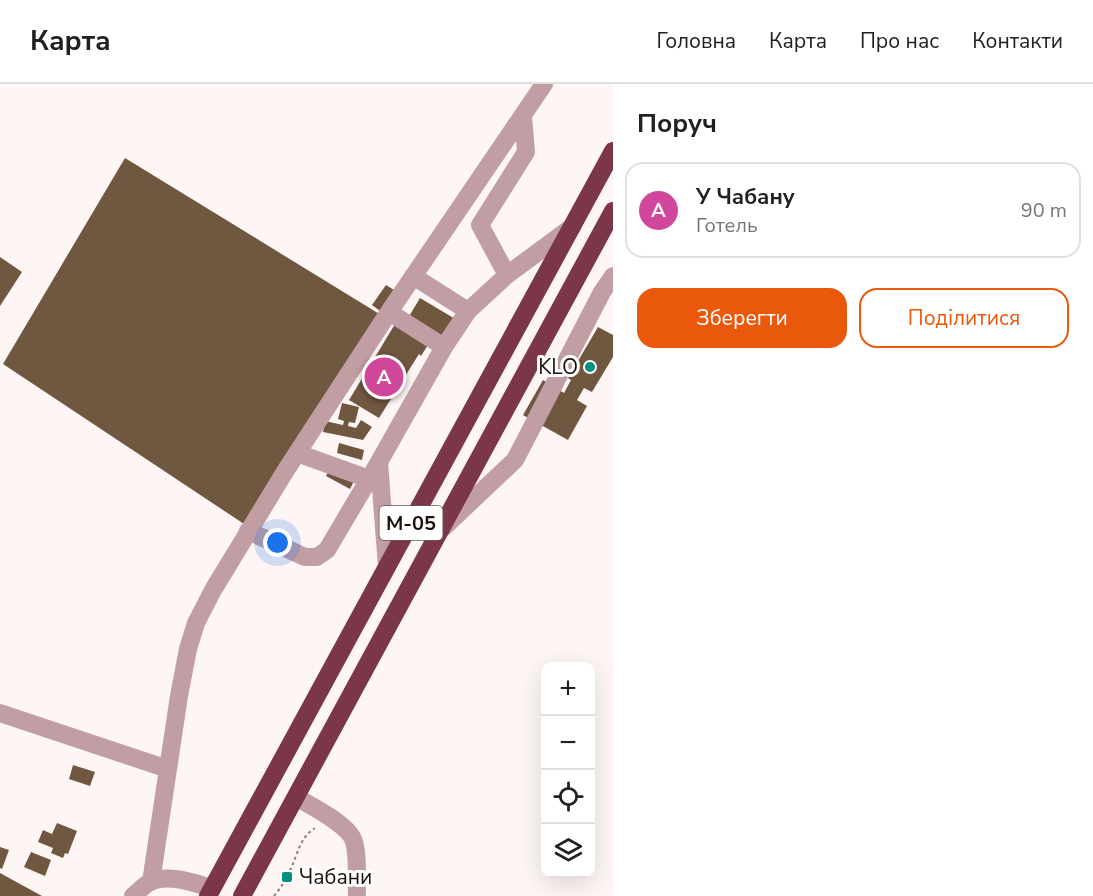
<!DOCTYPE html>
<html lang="uk">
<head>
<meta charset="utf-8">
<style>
	:root { --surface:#fff; --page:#f6f6f6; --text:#202124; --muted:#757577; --line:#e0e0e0; --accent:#ea580c }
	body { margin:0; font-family:"Nunito Sans",sans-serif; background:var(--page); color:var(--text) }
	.controls { position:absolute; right:18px; bottom:18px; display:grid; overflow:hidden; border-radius:12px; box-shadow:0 6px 24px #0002 }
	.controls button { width:54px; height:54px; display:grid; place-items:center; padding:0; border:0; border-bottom:2px solid var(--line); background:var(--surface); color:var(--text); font:30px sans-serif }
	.you { position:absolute; left:278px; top:459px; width:21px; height:21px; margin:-15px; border:4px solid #fff; border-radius:50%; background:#1a73e8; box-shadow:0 0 0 9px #1a73e833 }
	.badge { display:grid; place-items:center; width:39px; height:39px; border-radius:50%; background:var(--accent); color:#fff; font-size:20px; font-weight:700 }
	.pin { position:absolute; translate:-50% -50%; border:3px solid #fff; box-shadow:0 2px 6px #0006 }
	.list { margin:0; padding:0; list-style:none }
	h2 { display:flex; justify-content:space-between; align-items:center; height:78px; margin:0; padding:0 24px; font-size:26px }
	h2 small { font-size:20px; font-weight:400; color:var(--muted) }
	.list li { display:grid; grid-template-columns:39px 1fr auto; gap:18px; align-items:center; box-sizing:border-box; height:96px; margin:0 12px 12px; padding:0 12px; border:2px solid var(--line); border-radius:18px }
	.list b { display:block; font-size:22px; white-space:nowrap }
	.list p { margin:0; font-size:20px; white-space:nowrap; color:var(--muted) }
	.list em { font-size:20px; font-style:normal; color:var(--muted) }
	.actions { display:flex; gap:12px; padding:18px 24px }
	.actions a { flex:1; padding:14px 0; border:2px solid var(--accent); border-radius:18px; text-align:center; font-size:21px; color:var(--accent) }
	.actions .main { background:var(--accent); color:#fff }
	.icon { flex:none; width:33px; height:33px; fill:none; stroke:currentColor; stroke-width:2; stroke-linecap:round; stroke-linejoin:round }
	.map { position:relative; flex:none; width:613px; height:812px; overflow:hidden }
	header { display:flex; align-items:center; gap:36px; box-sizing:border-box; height:84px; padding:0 30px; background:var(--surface); border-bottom:2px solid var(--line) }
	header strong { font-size:28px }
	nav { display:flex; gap:33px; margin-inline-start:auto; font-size:21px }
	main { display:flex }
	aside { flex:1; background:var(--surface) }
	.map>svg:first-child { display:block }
	.building { fill:#705740 }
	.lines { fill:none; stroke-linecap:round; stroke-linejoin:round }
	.path { stroke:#8c817e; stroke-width:2; stroke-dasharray:3 3; stroke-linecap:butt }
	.minor { stroke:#c19ea4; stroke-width:18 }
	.highway { stroke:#7b3748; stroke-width:18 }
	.poi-dot { fill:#00927f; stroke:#fff; stroke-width:2 }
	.labels { text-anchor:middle; stroke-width:6; stroke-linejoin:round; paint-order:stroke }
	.shield { fill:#fff; stroke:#615855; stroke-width:1.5 }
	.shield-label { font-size:20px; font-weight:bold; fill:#1d100c }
	.poi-label { font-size:21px; fill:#1d100c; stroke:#fff; text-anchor:end }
</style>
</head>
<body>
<header>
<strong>Карта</strong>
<nav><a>Головна</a><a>Карта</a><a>Про нас</a><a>Контакти</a></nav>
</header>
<main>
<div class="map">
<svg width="613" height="812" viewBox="0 0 613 812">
	<rect width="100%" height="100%" fill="#fef6f4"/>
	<!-- building -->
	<path class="building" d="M125 74 381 231 244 440 3 280Z
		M0 173 22 188 0 222Z
		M386 201 394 206 380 227 372 221Z
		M420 214 462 239 450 259 435 250 421 272 419 270 379 334 349 316 395 240 408 234Z
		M598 243 613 251V273L592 308 584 304 577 316 587 322 568 356 523 331 543 296 564 309 571 296 568 294Z
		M342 319 359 323 355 339 349 338 348 342 356 344 361 336 372 343 363 356 323 348 325 337 343 341 344 337 338 335Z
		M339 359 364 366 362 376 337 369Z
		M331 383 355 395 350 405 326 392Z
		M73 681 95 688 90 702 69 695Z
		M57 739 77 747 68 770 65 769 63 774 51 769 53 764 38 758 43 746 52 750Z
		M0 763 9 766 2 785 0 784Z
		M31 768 51 776 45 792 24 783Z
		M0 789 42 812H0Z"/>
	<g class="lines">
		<!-- path -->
		<path class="path" d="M274 812C279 806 284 799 287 792 297 776 298 754 315 744"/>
		<!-- minor -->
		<path class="minor" d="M507 191 480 141 526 68 523 33
			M413 192 468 227
			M389 228 444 263
			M297 369 369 395
			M443 444 515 376 602 208 613 192
			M248 447 305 473H317L327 466 379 378
			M387 483 379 378 444 263 468 227 507 191 572 143
			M0 629 168 685
			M296 713C311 722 346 739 353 755 359 770 356 796 357 812
			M151 798 179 612 188 565 196 539 213 506 286 386 389 228 544 0
			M133 812C138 808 145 800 152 797 170 790 194 799 212 804"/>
		<!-- highway -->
		<path class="highway" d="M208 812 613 67
			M242 812 613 127"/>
	</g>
	<!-- markers -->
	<g class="poi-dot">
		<circle cx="590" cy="283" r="6"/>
		<rect x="281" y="787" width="12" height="12" rx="3"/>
	</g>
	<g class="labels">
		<!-- shield labels -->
		<rect class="shield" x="379.5" y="422" width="63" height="34" rx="4.5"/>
		<g class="shield-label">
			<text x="411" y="446">М-05</text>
		</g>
		<!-- poi labels -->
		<g class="poi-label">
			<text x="578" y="290">KLO</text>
			<text x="299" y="800" text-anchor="start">Чабани</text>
		</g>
	</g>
</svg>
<div class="controls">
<button>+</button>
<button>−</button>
<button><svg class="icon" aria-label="locate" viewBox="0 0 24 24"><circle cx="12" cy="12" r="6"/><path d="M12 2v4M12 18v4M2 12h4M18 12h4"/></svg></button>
<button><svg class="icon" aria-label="layers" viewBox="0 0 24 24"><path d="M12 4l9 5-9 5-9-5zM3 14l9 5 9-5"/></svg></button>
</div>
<div class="you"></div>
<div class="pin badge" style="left:384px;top:293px;background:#d1479c">A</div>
</div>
<aside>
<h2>Поруч<small></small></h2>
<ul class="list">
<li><span class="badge" style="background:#d1479c">A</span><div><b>У Чабану</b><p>Готель</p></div><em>90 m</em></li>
</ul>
<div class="actions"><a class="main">Зберегти</a><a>Поділитися</a></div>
</aside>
</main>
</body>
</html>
